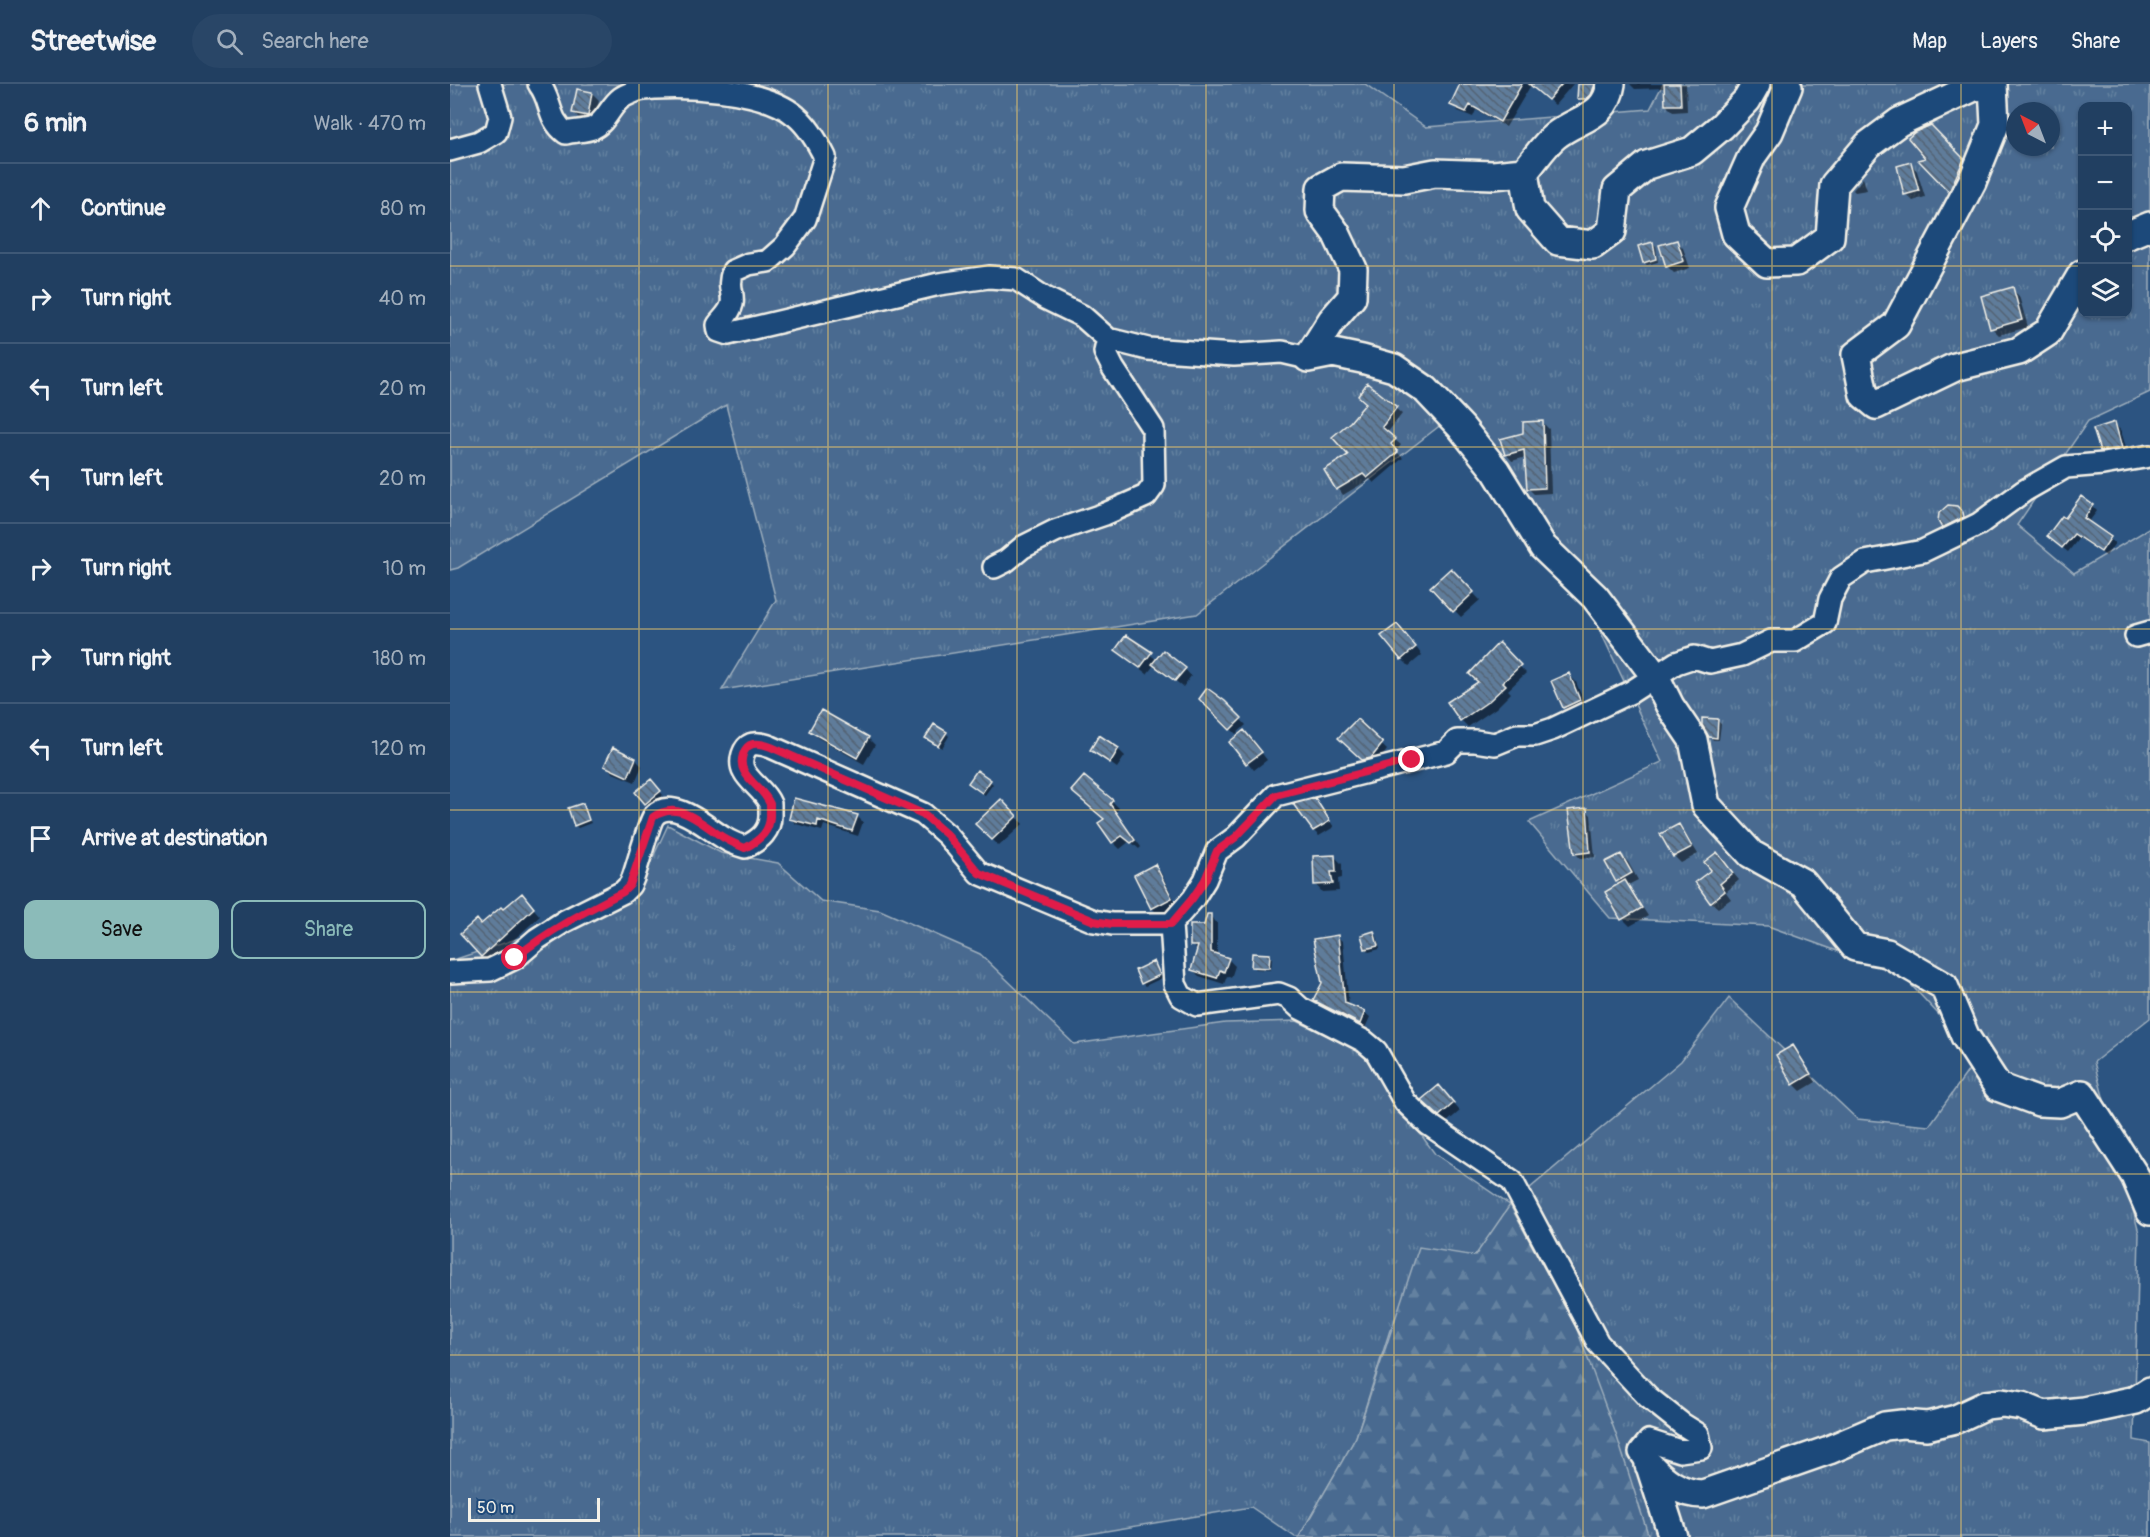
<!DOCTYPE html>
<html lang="en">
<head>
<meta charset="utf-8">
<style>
	:root { --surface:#213f61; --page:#294667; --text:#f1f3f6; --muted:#a2afbd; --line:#3e5876; --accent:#8bbbb9 }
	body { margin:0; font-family:Pangolin,sans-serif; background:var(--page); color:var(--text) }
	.controls { position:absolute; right:18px; top:18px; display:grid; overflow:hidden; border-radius:12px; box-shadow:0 2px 4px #0004 }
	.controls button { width:54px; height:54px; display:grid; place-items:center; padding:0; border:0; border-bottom:2px solid var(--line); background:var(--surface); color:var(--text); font:30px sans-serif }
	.compass { position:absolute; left:1556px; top:18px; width:54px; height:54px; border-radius:50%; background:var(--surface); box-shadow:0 2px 4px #0004; rotate:318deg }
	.scale { position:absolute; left:18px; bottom:15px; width:132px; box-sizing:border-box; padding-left:6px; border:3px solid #f4f1e8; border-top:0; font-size:16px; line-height:21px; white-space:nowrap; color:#f4f1e8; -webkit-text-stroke:4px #1f4a7a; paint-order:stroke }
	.stop { position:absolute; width:18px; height:18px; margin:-14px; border:4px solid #e11d48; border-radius:50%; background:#fff }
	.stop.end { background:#e11d48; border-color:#fff; box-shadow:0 2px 6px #0008 }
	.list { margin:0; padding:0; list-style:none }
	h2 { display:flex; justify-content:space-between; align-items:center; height:78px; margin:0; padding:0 24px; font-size:26px }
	h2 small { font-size:20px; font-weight:400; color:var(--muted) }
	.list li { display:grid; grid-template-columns:39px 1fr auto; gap:18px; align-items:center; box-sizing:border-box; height:90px; padding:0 24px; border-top:2px solid var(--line) }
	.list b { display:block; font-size:22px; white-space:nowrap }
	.list em { font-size:20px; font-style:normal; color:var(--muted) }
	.actions { display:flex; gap:12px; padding:18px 24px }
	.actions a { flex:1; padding:14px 0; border:2px solid var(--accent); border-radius:12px; text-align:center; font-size:21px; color:var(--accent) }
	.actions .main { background:var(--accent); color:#111 }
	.icon { flex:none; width:33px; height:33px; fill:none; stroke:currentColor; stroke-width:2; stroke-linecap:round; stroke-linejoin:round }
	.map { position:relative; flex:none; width:1700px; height:1453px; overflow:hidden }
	header { display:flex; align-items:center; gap:36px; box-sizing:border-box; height:84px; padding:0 30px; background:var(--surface); border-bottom:2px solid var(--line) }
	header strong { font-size:28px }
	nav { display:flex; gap:33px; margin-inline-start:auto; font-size:21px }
	.search { width:420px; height:54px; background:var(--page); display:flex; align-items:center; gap:15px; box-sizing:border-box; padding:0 21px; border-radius:33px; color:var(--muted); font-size:22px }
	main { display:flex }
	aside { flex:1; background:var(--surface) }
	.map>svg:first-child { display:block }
	.grass { fill:url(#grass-tufts); stroke:#9eaebc; stroke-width:1.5; fill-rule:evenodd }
	.forest { fill:url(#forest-firs); stroke:#9eaebc; stroke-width:1.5 }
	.shadow { fill:#0007 }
	.building { fill:url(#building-back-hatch); stroke:#f4f1e8; stroke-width:1.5 }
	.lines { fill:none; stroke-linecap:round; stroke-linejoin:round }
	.minor-casing { stroke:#f4f1e8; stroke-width:26 }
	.tertiary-casing { stroke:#f4f1e8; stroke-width:32 }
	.minor { stroke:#1f4a7a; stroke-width:21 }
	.tertiary { stroke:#1f4a7a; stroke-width:27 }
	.route { stroke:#e11d48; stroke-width:8 }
	.grid { fill:none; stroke:#ffd166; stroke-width:1.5; stroke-opacity:0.55 }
</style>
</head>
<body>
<header>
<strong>Streetwise</strong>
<div class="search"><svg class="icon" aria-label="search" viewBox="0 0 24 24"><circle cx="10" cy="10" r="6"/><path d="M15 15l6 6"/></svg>Search here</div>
<nav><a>Map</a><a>Layers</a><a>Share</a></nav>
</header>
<main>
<aside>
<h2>6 min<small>Walk · 470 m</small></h2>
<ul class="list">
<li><svg class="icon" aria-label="ahead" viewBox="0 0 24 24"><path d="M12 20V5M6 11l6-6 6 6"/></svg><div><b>Continue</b></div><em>80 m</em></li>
<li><svg class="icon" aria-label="right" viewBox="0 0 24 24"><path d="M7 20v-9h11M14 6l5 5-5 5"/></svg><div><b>Turn right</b></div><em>40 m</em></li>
<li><svg class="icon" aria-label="left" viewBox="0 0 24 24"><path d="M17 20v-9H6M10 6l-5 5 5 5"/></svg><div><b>Turn left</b></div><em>20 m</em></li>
<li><svg class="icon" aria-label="left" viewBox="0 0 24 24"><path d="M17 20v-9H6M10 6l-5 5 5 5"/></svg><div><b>Turn left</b></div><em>20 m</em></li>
<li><svg class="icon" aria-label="right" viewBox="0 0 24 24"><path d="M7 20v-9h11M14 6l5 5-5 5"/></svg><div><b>Turn right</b></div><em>10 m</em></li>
<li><svg class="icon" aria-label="right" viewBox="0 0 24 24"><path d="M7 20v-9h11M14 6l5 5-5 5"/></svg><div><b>Turn right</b></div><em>180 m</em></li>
<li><svg class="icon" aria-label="left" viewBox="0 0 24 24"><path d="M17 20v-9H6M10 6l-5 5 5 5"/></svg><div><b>Turn left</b></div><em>120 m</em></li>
<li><svg class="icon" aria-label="arrive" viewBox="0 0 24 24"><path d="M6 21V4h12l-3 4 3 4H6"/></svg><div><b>Arrive at destination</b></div></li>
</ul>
<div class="actions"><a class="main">Save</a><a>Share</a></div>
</aside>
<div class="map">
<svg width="1700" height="1453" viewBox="0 0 1700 1453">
	<defs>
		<pattern id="grass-tufts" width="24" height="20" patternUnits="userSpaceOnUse" patternTransform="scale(1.5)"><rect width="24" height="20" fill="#496b90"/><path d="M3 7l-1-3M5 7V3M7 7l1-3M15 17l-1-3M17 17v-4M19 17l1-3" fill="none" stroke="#6481a0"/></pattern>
		<pattern id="forest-firs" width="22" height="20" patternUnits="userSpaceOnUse" patternTransform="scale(1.5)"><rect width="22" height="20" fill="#496b90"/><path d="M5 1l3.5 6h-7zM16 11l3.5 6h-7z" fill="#6481a0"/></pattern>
		<pattern id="building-back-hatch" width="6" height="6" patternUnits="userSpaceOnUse" patternTransform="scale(1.5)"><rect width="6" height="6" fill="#5e7b9a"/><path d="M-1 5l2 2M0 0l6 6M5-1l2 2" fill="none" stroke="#556474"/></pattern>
	</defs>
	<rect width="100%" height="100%" fill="#2c5481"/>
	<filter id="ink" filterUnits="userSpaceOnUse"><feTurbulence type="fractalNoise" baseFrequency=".0167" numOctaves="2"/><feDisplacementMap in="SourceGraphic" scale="12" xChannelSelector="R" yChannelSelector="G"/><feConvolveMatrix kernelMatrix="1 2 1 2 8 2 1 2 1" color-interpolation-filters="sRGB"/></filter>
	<g filter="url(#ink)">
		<!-- grass -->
		<path class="grass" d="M0 0H915L976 43 1200 25 1213 0H1700V308L1638 337 1567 441 1624 489 1700 444V934L1644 978 1689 1149 1684 1356 1700 1359V1453H1198L1025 1172 940 1246 906 1353 849 1453H845L801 1423 620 1453H0V877L183 816 218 741 271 769 328 779 371 817 430 826 530 870 624 960 775 939 847 937 911 968 985 1070 1060 1121 1231 977 1279 914 1407 1035 1479 1042 1528 973 1451 890 1318 842 1160 834 1079 738 1212 678 1146 538 1001 333 747 530 272 606 326 516 276 321 8 484 0 486ZM1632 22H1678V230H1632ZM1565 27H1601V63H1565Z"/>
		<!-- forest -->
		<path class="forest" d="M1060 1121 1126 1243 1167 1353 1199 1453H849L906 1353 969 1163 1025 1172Z"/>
		<!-- shadow -->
		<path class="shadow" d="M1011 0H1123L1105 21 1081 1 1056 43 1026 26 1023 33 1008 27 1002 20Z
			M1130 0H1155L1136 21 1129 14Z
			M1180 0H1236L1237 27 1223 28 1216 21V4L1185 5Z
			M142 9 149 16 145 38 131 36 124 29Z
			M1480 42 1519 82 1505 112 1471 77 1477 75Z
			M1461 80 1467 87 1475 113 1463 117 1456 110Z
			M1413 94 1417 106 1405 108 1403 106Z
			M1226 157 1233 164 1240 184 1224 189 1217 182Z
			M1203 159 1206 162 1208 178 1197 181 1194 178Z
			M1562 205 1569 212 1578 243 1549 251 1542 244Z
			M918 301 952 330 937 349 951 361 946 367 953 374 924 399 920 395 893 411 876 386 900 371 918 319Z
			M1092 338 1099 345 1101 409 1084 410 1078 404 1076 373 1062 377 1056 370 1075 350Z
			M1665 340 1671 347 1678 370 1658 374 1651 367Z
			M1642 422 1647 427 1638 439 1665 459 1656 472 1629 454 1618 468 1604 457 1615 436Z
			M1507 424 1520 437 1500 450 1491 441Z
			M1001 486 1030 516 1011 533 982 503Z
			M954 548 972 571 959 582 952 575Z
			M677 553 707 576 735 585 741 592 733 603 705 580 697 590 674 572Z
			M1049 561 1076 589 1058 606 1061 609 1046 624 1018 643 1011 636Z
			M1119 591 1126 598 1136 623 1121 630 1114 623Z
			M751 615 774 618 796 641 786 650Z
			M907 637 937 666 927 679 919 681 890 654Z
			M1268 637 1271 640 1269 656H1263L1260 652Z
			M361 647 418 654 425 661 414 680 368 654Z
			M496 649 499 652 492 664 480 657Z
			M801 655 817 676 804 686 781 658Z
			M668 665 675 672 667 684 642 666Z
			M185 675 192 682 185 698 163 689 156 682Z
			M201 697 213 711 199 722 187 709Z
			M540 697 543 700 535 711 523 702Z
			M629 714 662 717 669 724 666 728 691 763 689 765 680 757 670 765 663 758 655 736Z
			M865 716 884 743 869 752 864 747Z
			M551 717 573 740 549 762 527 740Z
			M132 720 141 739 128 744 125 741Z
			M1136 726 1141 731 1145 773 1131 775 1126 770Z
			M407 732 413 738 408 752 374 741 372 747 346 740 340 734Z
			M1228 742 1235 749 1248 770 1231 779 1224 772Z
			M1171 771 1178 778 1188 796 1178 801 1198 832 1180 842 1173 835 1157 809 1171 800 1167 797Z
			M885 773 892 780V794L888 795 889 807 872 808 866 801Z
			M1273 777 1289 796 1276 808 1281 815 1268 824 1261 818Z
			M704 782 711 789 727 821 709 831 702 824Z
			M78 818 90 832 38 879 32 872 31 841 53 827Z
			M760 832 767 839V872L778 875 785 882 781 894 777 892 774 900 749 892 742 885 748 867 742 861Z
			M924 849 927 852 930 865 919 868 916 865Z
			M888 853 893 858 899 922 914 928 920 933 915 944 870 921 864 916 874 900Z
			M819 871 822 874 821 886 806 885 803 882Z
			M704 879 712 894 695 902 692 899Z
			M1343 963 1350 970 1366 998 1351 1007 1344 1000Z
			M995 1010 1010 1027 997 1038 974 1016Z"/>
		<!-- building -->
		<path class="building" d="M1010 0H1072L1050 38 1020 21 1016 28 1000 21Z
			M1079 0H1112L1098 16Z
			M1128 0H1145L1141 11 1136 15H1127Z
			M1214 0H1230L1231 21H1215Z
			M127 5 142 8 138 32 122 29Z
			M1481 41 1514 75 1499 108 1468 76 1475 74 1458 54 1465 48Z
			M1461 78 1469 107 1454 111 1447 82Z
			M1227 156 1234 177 1216 183 1209 161Z
			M1203 158 1206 175 1193 179 1188 162Z
			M1563 203 1572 236 1540 245 1531 212Z
			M917 299 947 323 932 343 946 355 941 360 948 368 917 394 913 390 886 406 874 386 898 371 882 353 900 338 916 319 908 312Z
			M1093 337 1095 404 1077 405 1074 366 1055 371 1050 355 1073 349V338Z
			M1665 338 1672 364 1650 367 1643 345Z
			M1631 412 1643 421 1634 434 1661 453 1651 468 1624 450 1612 464 1597 452 1612 432 1615 434Z
			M1498 421 1507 422 1513 428 1514 433 1492 444 1488 437 1489 429Z
			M1001 484 1024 508 1003 528 980 503Z
			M947 540 966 563 951 576 931 552Z
			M676 551 702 568 690 584 665 566Z
			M1049 558 1071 581 1053 598 1056 601 1039 617 1010 637 997 618 1028 598 1019 590Z
			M713 566 736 584 725 597 702 580Z
			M1119 589 1130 616 1113 624 1101 597Z
			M757 604 775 617 792 634 780 646 749 615Z
			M371 626 419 653 407 674 359 647Z
			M1252 634 1268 635 1267 654 1259 653 1252 641Z
			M907 635 933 659 921 674 912 676 888 654Z
			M484 640 497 648 488 662 475 654Z
			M794 646 812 668 796 680 779 658Z
			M649 651 669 664 660 679 640 666Z
			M163 663 186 674 178 693 154 682Z
			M527 686 541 696 532 709 518 699Z
			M634 692 663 716 660 720 685 756 681 759 672 752 662 759 648 739 654 735 621 707Z
			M201 695 211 707 195 720 185 708Z
			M344 714 408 731 402 747 368 736 367 742 339 735Z
			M865 714 880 737 863 747 843 720Z
			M551 715 567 732 542 756 525 740Z
			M133 719 139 736 124 742 118 724Z
			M1137 724 1140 768 1124 770 1118 726Z
			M1229 740 1242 763 1223 773 1210 750Z
			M1267 768 1283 789 1270 800 1275 807 1260 819 1245 798 1261 786 1254 778Z
			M1171 770 1182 789 1166 798 1155 778Z
			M885 771 886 788H881L883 800 864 801 863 772Z
			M705 780 722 814 701 825 684 791Z
			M1175 796 1192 824 1171 836 1155 808Z
			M72 809 84 824 31 873 10 850 27 835 31 840 51 823 53 825Z
			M757 830H761V868L779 874 774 888 770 886 767 894 741 886 748 862H740V841H754Z
			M924 847 928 862 915 865 911 851Z
			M888 851 895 919 915 927 910 940 863 916 872 899 863 855Z
			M802 869 820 870 819 884 801 883Z
			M704 877 710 891 691 900 685 886Z
			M1343 961 1361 990 1343 1001 1326 971Z
			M989 1001 1004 1019 989 1032 971 1016Z"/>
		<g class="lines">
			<!-- minor casing -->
			<g class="minor-casing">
				<path id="minor" d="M89 0C102 16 97 35 116 49 124 47 135 47 143 44 156 38 160 22 171 14 175 11 183 8 188 6 227 0 314 4 346 32 358 42 368 59 375 73L355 135 335 162 318 177 299 180 283 187C277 204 284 207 282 220 280 229 273 234 268 241L269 247 278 250 489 200 539 193 566 195 595 214 632 232 658 255 698 265 784 271 832 268 858 274
					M0 66 29 58 46 48 50 33 40 0
					M544 483 556 477 573 463 605 447 655 430 696 412 704 401 703 345 663 284 655 268 658 255
					M1686 552 1700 548
					M721 840 743 815 755 796 767 767 786 753 826 711 996 668 1007 657H1025L1045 660 1067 651H1085L1103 645 1181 608 1226 579 1244 573 1260 578 1292 571 1321 557H1345L1375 539 1380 515 1391 494 1415 478 1473 467 1529 440 1574 407 1616 383 1653 380 1700 372
					M0 888 40 886 65 874 87 855 115 837 173 808 180 801 183 794C187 784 199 738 204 732 222 711 258 745 274 754 280 758 288 761 295 763 310 756 321 747 320 729 320 728 320 720 320 720 315 707 300 699 294 687 289 678 293 662 303 660 309 659 316 661 321 663L473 730 497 751 529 789 644 837 662 840H721L725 900 731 912 747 921 829 910 839 914 850 924 914 957 926 967 955 1018 978 1040 1062 1097 1148 1259 1198 1313 1232 1340 1248 1350 1251 1364 1230 1367 1199 1357 1190 1368 1199 1381"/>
			</g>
			<!-- tertiary casing -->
			<g class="tertiary-casing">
				<path id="tertiary" d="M1161 0C1156 35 1128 33 1105 52 1093 62 1084 77 1074 88L1043 91 985 89 954 95 891 93 871 104 870 127 886 149 903 185 902 213 882 236 858 274 883 269 912 275 944 284 976 306 1011 343 1046 387 1093 463 1145 513 1205 592 1220 622 1243 656 1256 721 1301 770 1353 799 1405 863 1437 869 1494 902 1515 952 1548 1003 1589 1018 1610 1019 1632 1010 1685 1092 1700 1127
					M1336 0 1338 3 1319 48 1302 72 1279 124 1286 150 1317 179 1346 178 1380 153 1384 101 1418 61 1449 38 1524 3 1543 1 1545 41 1522 98 1446 241 1406 271 1414 311 1426 321 1505 283 1569 267 1598 248 1632 190
					M1074 88 1080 125 1108 157 1143 161 1162 147 1167 106 1197 81 1242 67 1272 42 1297 16 1306 0
					M1678 151 1700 142
					M1199 1381C1213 1396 1230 1410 1253 1410L1379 1366 1435 1342 1452 1340 1477 1342 1506 1335 1536 1321 1552 1319 1572 1322 1594 1331 1634 1327 1686 1316 1700 1307
					M1200 1382 1223 1453"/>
			</g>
			<!-- minor -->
			<use href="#minor" class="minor"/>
			<!-- tertiary -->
			<use href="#tertiary" class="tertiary"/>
		</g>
	</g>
	<g class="lines" filter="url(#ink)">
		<!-- route -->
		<path class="route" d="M65 874C99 846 134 828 173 808L180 801 203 733C230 715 251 740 274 754 280 758 288 761 295 764 310 756 321 747 320 729 320 728 320 720 320 720 315 707 300 699 294 687 289 678 293 662 303 660 309 659 316 661 321 663L473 730 497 751 529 789 644 837 662 840H721L742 815 755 796 767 767 786 753 826 711 962 676"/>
	</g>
	<!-- grid -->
	<path class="grid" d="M189 0V1453M378 0V1453M567 0V1453M756 0V1453M944 0V1453M1133 0V1453M1322 0V1453M1511 0V1453M0 182H1632M1678 182H1700M0 363H1700M0 545H1700M0 726H1700M0 908H1700M0 1090H1700M0 1271H1700"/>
</svg>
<div class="controls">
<button>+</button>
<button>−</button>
<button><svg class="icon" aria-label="locate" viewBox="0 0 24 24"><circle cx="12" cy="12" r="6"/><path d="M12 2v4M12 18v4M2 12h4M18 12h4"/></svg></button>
<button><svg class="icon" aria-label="layers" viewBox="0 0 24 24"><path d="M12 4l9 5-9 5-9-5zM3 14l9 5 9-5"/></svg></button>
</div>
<svg class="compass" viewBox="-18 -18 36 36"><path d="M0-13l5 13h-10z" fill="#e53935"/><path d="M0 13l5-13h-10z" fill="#a2afbd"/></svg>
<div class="scale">50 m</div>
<div class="stop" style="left:65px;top:874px"></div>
<div class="stop end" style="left:962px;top:676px"></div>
</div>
</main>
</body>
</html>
